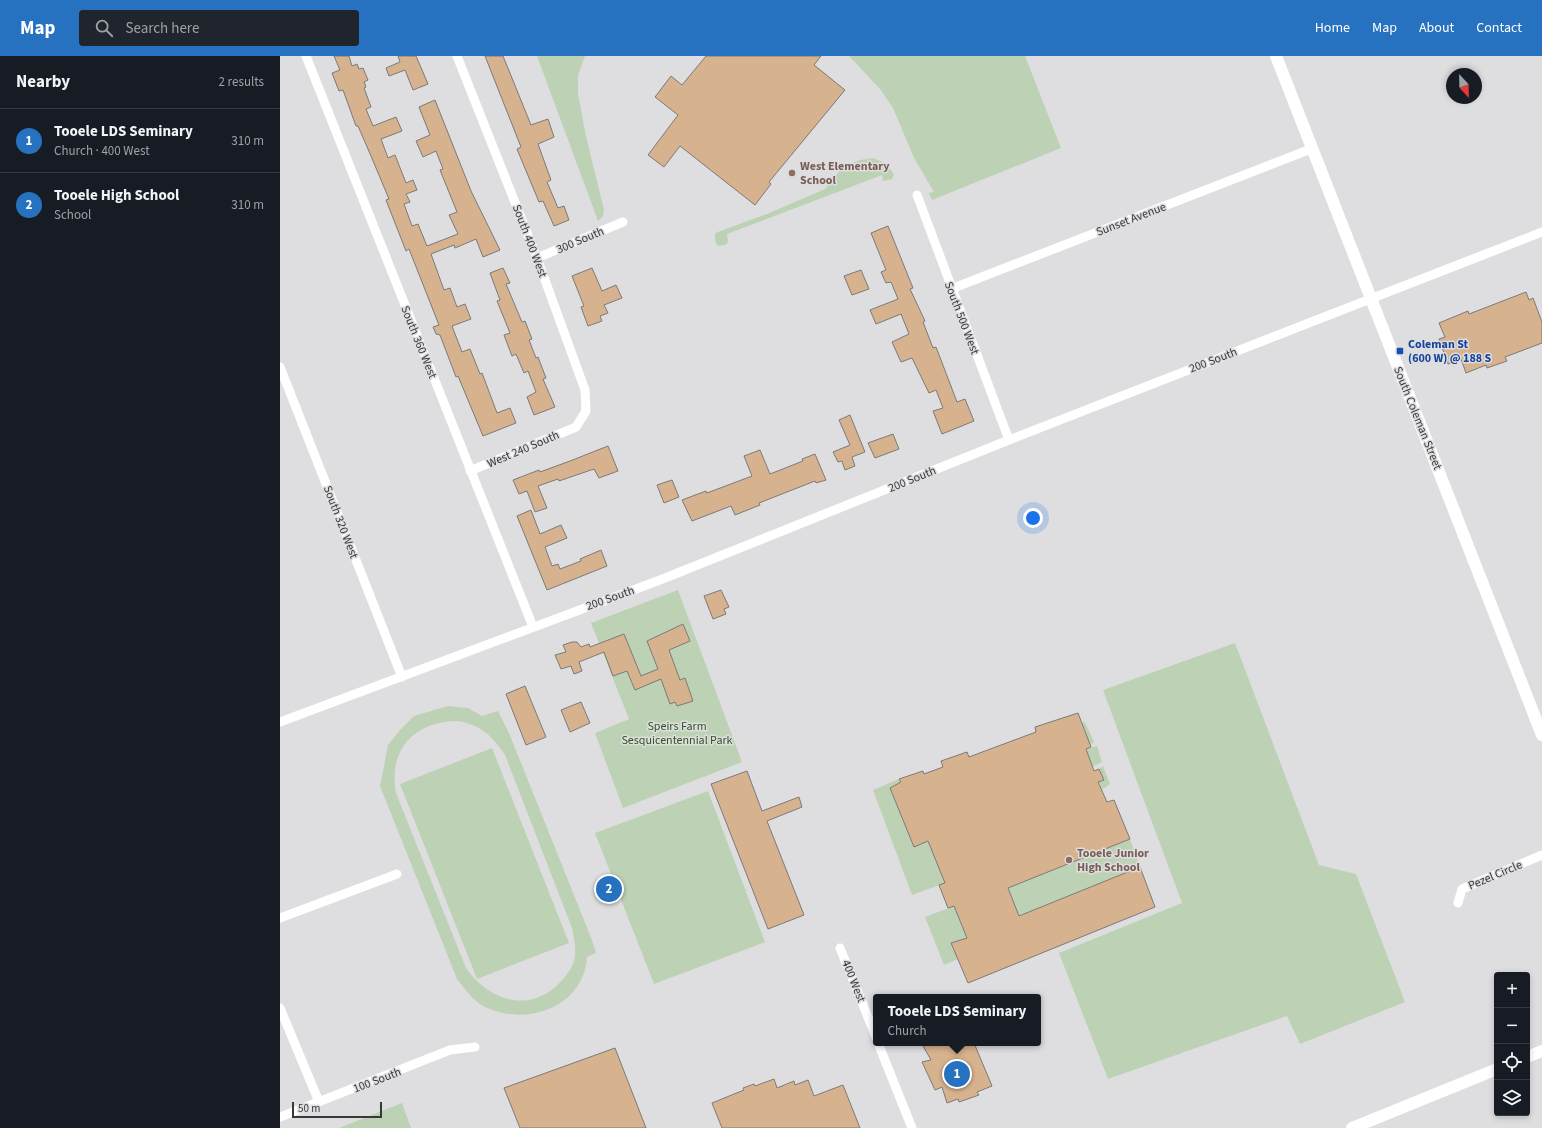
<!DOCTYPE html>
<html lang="en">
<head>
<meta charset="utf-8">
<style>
	:root { --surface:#171b24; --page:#20242c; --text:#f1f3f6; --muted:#9ea1a6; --line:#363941; --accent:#2771c1 }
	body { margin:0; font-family:"Source Sans 3",sans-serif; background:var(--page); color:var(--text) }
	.controls { position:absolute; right:12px; bottom:12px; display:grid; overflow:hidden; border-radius:4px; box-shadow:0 2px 6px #0003 }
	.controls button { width:36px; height:36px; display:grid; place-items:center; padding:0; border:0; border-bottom:1px solid var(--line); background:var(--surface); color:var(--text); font:20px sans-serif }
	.compass { position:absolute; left:1166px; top:12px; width:36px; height:36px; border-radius:50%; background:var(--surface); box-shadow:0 2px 6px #0003; rotate:158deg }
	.scale { position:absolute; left:12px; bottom:10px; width:90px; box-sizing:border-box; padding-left:4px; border:2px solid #373838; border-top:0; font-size:11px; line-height:14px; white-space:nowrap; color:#373838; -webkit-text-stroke:3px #dedee0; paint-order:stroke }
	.you { position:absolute; left:753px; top:462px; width:14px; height:14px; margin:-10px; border:3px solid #fff; border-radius:50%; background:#1a73e8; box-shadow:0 0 0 6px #1a73e833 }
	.badge { display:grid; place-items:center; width:26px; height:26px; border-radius:50%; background:var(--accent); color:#fff; font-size:13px; font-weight:700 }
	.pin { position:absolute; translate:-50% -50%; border:2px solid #fff; box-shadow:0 1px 4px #0006 }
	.popup { position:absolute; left:593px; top:938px; width:168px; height:52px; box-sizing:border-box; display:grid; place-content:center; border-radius:4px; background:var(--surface); filter:drop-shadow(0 1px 3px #0005); font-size:13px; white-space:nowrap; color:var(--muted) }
	.popup b { font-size:15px; color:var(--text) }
	.popup::after { content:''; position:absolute; left:50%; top:100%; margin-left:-8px; border:8px solid transparent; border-top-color:var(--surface) }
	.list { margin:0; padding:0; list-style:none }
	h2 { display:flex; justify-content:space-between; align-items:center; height:52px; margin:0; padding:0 16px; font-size:17px }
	h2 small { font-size:13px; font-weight:400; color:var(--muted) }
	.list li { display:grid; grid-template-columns:26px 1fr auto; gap:12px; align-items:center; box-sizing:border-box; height:64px; padding:0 16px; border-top:1px solid var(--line) }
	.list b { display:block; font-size:15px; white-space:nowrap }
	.list p { margin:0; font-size:13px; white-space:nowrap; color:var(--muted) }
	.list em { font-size:13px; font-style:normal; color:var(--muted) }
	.icon { flex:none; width:22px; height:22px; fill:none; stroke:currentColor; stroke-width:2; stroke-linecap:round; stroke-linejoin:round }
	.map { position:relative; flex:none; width:1262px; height:1072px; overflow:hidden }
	header { display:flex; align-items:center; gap:24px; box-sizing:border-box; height:56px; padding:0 20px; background:var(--accent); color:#fff }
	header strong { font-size:19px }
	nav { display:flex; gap:22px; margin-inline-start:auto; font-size:14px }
	.search { width:280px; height:36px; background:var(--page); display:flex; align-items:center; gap:10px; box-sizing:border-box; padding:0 14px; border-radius:4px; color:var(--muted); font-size:15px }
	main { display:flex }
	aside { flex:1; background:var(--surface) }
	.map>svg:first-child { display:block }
	.green { fill:#bdd2b4; fill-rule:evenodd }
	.building { fill:#d7b28f; stroke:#7b7a79 }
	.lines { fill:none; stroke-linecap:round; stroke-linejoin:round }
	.minor { stroke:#fff; stroke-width:9 }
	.tertiary { stroke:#fff; stroke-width:12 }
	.education-dot { fill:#8d6e63; stroke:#dedee0; stroke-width:1.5 }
	.transit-dot { fill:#1a4fb4; stroke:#dedee0; stroke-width:1.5 }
	.labels { text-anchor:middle; stroke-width:3; stroke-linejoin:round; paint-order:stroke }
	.education-label { font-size:12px; font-weight:bold; fill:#785e54; stroke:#dedee0; text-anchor:start }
	.street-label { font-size:12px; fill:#373838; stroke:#dedee0 }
	.transit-label { font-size:12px; font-weight:bold; fill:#164399; stroke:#dedee0; text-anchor:start }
	.park-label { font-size:12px; fill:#2e531b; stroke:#dedee0 }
</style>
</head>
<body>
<header>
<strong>Map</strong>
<div class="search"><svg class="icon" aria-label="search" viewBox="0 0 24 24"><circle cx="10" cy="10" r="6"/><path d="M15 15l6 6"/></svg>Search here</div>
<nav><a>Home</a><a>Map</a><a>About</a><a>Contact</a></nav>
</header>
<main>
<aside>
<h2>Nearby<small>2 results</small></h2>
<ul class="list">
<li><span class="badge">1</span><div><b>Tooele LDS Seminary</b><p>Church · 400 West</p></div><em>310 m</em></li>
<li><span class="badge">2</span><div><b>Tooele High School</b><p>School</p></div><em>310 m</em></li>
</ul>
</aside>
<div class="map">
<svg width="1262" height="1072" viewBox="0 0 1262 1072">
	<rect width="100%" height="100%" fill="#dedee0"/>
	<!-- green -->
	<path class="green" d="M257 0H305L298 19V38L306 80 324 154 323 160 318 165Z
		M569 0H745L781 92 652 144 649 137 654 136 634 102 613 52 600 33Z
		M593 102 605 107 614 118 612 123 603 125 602 119 447 178 448 186 445 189 438 190 435 185V177L487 158 545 133 563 111 580 104Z
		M398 534 462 706 343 752 315 677 349 663 311 567Z
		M955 587 1039 809 1076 818 1125 946 1020 988 1007 960 828 1023 779 897 902 847 823 634Z
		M168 650 188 652 202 660 218 655 229 677 312 884 316 897 307 901C304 951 247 971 205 951 193 945 185 933 177 923L100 730 108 689 121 673 134 660ZM178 665C200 669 213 680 225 699L292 872C294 883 297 894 294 905 291 915 282 925 274 932 244 957 207 942 186 912L116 737C108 693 135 665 178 665Z
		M805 666 814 686 810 689 797 672 803 669 802 667Z
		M817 690 822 706 812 711 806 693Z
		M212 692 289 887 197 923 120 728Z
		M823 710 830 728 822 734 819 726 824 724 819 713Z
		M619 723 621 726 610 732 634 790 648 785 665 827 632 839 593 734Z
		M428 735 485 886 374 928 315 777Z
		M850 783 860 811 739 860 728 832Z
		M674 850 687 882 671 887 678 903 664 909 645 861Z
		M122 1047 131 1072H59Z"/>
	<!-- building -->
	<path class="building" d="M54 0H69L72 10 77 8 79 13 83 12 88 24 84 26 86 31 84 32 91 51 86 53 93 70 116 61 122 75 101 83 108 102 115 99 126 127 133 124 137 134 126 138 130 146 124 148 132 170 138 168 147 190 178 178 169 159 177 156 160 114 163 113 156 95 143 101 136 85 150 79 139 51 155 44 191 135 220 194 203 201 196 183 175 192 174 189 151 198 164 234 170 232 177 251 185 248 191 263 172 270 182 296 190 293 200 318 202 317 217 357 230 352 236 367 203 380 178 320 176 321 160 279 156 278 153 271 159 269 129 193 126 195 106 144 109 143 91 100 78 70H76L63 34 59 35 52 17 60 14Z
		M118 0H136L148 28 133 34 125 14 109 20 106 12 120 6Z
		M205 0H223L251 69 268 63 274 81 258 88 271 124 267 126 278 152 284 150 289 164 274 170 263 145 259 146 237 93 241 91Z
		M426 0H541L534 9 565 34 489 126 491 128 475 149 400 90 384 111 368 99 398 59 375 41 391 20 402 29Z
		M608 170 633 232 630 233 645 265 643 266 653 292 656 291 677 346 685 343 694 365 662 378 653 355 663 352 656 334 649 337 632 302 621 306 612 286 629 278 621 258 596 268 590 254 618 243 611 226 606 227 601 216 606 214 591 177Z
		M223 212 230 227 226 228 242 266 245 265 252 283 249 284 256 302 258 301 266 322 263 323 275 351 254 359 247 341 256 336 248 315 244 317 236 298 232 300 224 279 230 277 217 245 220 244 210 217Z
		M312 212 322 235 336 229 342 242 324 249 328 257 320 260 322 265 308 270 301 251 304 250 292 220Z
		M581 214 589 233 572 239 564 220Z
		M1246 236 1249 244 1253 242 1262 266V287L1225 301 1227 305 1207 312 1206 309 1186 317 1181 303 1168 308 1159 283 1165 281 1159 267 1188 255 1189 258Z
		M570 359 585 396 572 401 575 410 565 414 562 405 558 406 553 396 570 389 559 364Z
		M613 378 619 393 595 402 588 387Z
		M328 390 338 415 319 422 314 413 279 425 278 423 258 430 267 452 255 456 247 435 239 438 233 424 259 414 260 416 290 405Z
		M480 394 490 418 523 405 522 403 535 398 546 424 536 427 535 425 479 447 480 449 455 459 451 450 412 465 402 444 426 435 427 437 472 420 464 400Z
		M392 424 399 441 384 447 377 429Z
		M251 454 260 478 281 469 287 482 265 491 272 510 278 508 280 513 301 505 300 503 321 494 327 510 267 534 237 460Z
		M441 534 449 551 444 553 446 558 433 563 424 540Z
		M403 568 410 585 389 594 400 624 405 622 413 645 397 650 395 646 390 648 381 623 355 634 347 615 333 620 324 596 299 606 302 615 294 618 291 610 281 613 275 599 286 596 283 589 292 586H297L301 591 309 588 310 591 344 578 361 620 378 613 367 585Z
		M245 630 266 681 246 689 226 638Z
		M301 646 310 667 290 676 281 654Z
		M798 657 811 691 806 693 814 715 819 713 824 724 818 726 827 746 834 744 850 783 728 832 739 860 860 811 875 851 688 927 671 887 687 882 674 850 668 852 659 829 665 827 648 785 634 791 610 732 621 726 619 723 643 715 644 718 663 711 661 705 687 696 689 701 756 676 755 671Z
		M467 715 482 755 519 741 522 751 487 765 524 859 488 873 431 728Z
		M650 987H694L712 1030 697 1036 699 1039 679 1046 678 1043 667 1047 662 1031 655 1034 642 1006 651 1004 643 990Z
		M335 992 366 1072H240L224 1032Z
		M494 1023 497 1032 514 1025 515 1029 528 1024 534 1040 563 1029 580 1072H442L432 1047 464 1034 463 1032 474 1028 475 1030Z"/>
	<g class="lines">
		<!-- minor -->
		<path class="minor" d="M26 0 253 571
			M177 0 257 202 305 334 306 355 296 371 190 415
			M637 139 729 384
			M257 202 343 166
			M671 233 1031 93
			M0 311 122 621
			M0 666 380 524 729 384 1262 176
			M1178 847 1182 833 1262 799
			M0 862 117 818
			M560 892 596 981
			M0 952 39 1046
			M598 987 632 1072
			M0 1061 170 994 195 991"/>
		<!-- tertiary -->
		<path class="tertiary" d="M996 0 1262 679
			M1247 1001 1262 995
			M1072 1072 1217 1013"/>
	</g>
	<!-- markers -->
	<g class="education-dot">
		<circle cx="512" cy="117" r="4"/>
		<circle cx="789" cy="804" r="4"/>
	</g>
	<rect class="transit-dot" x="1116" y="291" width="8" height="8" rx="2"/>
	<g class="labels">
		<!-- education labels -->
		<g class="education-label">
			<text x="520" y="114">West Elementary<tspan x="520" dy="14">School</tspan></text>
			<text x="797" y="801">Tooele Junior<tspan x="797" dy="14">High School</tspan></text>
		</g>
		<!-- street labels -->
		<g class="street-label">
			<text transform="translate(851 163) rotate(-21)" y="4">Sunset Avenue</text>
			<text transform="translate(300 184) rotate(-23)" y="4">300 South</text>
			<text transform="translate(250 185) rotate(69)" y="4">South 400 West</text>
			<text transform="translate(682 262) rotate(69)" y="4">South 500 West</text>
			<text transform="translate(139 286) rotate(68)" y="4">South 360 West</text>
			<text transform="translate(933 304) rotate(-21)" y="4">200 South</text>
			<text transform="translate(1138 362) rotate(68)" y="4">South Coleman Street</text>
			<text transform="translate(243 393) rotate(-23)" y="4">West 240 South</text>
			<text transform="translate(632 423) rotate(-22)" y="4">200 South</text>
			<text transform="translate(61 466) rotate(69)" y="4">South 320 West</text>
			<text transform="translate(330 542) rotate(-20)" y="4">200 South</text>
			<text transform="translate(1215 819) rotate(-23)" y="4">Pezel Circle</text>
			<text transform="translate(574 925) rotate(68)" y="4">400 West</text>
			<text transform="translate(97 1024) rotate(-21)" y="4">100 South</text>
		</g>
		<!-- transit labels -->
		<g class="transit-label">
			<text x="1128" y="292">Coleman St<tspan x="1128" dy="14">(600 W) @ 188 S</tspan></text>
		</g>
		<!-- park labels -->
		<g class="park-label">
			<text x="397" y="674">Speirs Farm<tspan x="397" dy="14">Sesquicentennial Park</tspan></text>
		</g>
	</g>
</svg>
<div class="controls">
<button>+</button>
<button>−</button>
<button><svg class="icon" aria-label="locate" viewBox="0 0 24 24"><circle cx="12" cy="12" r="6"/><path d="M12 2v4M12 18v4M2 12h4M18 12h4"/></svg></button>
<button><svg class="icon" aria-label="layers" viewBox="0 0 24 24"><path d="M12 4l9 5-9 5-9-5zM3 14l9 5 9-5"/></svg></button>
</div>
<svg class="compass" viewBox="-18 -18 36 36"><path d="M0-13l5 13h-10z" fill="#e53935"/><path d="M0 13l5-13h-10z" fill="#9ea1a6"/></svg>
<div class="scale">50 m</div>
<div class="you"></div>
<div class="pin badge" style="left:677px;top:1018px">1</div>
<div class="popup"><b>Tooele LDS Seminary</b>Church</div>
<div class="pin badge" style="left:329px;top:833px">2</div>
</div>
</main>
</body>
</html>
